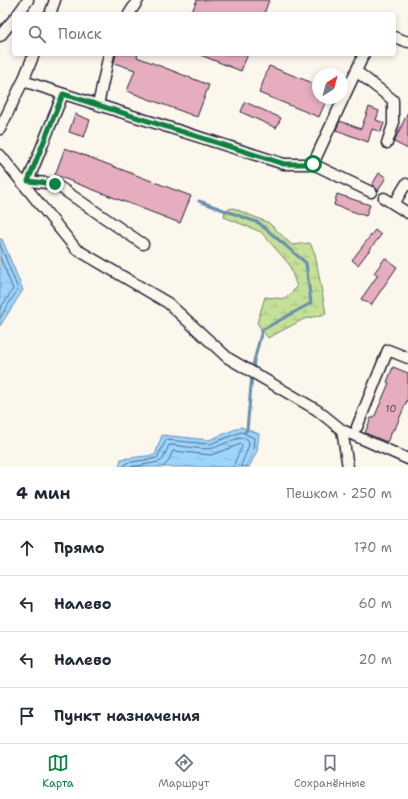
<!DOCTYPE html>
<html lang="ru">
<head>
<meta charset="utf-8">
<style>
	:root { --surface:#fff; --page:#f2f2f3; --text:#1f2937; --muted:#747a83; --line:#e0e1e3; --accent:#0b8043 }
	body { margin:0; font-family:"Shantell Sans",sans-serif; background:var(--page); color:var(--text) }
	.compass { position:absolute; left:312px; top:68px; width:36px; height:36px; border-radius:50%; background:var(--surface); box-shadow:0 2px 6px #0003; rotate:36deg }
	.stop { position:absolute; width:12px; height:12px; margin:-9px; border:3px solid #0b8043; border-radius:50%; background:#fff }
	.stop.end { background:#0b8043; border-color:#fff; box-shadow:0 1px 4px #0008 }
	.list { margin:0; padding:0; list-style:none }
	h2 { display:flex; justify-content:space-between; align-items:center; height:52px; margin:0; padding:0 16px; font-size:17px }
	h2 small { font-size:13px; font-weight:400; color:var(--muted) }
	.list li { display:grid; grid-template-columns:26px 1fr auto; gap:12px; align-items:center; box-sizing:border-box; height:56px; padding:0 16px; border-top:1px solid var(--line) }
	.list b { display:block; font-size:15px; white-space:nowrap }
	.list em { font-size:13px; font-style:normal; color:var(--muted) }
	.icon { flex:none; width:22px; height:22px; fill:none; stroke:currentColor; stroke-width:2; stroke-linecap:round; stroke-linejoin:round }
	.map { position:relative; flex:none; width:408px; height:467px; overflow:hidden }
	.search { position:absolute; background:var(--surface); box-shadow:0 2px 6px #0003; left:12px; right:12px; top:12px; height:44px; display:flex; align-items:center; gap:10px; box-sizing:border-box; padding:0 14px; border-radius:4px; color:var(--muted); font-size:15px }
	.sheet { height:276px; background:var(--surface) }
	nav { display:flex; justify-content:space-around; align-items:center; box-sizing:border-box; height:56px; border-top:1px solid var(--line); background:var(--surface); font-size:11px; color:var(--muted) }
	nav a { display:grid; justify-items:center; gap:2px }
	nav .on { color:var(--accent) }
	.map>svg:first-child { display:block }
	.wetland { fill:url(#wetland-marsh); stroke:#74826a }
	.water { fill:url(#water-ripples); stroke:#6b8daf }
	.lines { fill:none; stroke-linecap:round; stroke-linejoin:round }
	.shore { stroke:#536a88; stroke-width:1 }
	.stream { stroke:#6b8daf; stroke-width:3 }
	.building { fill:#e6adbe; stroke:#22223b }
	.minor-casing { stroke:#22223b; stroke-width:13 }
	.minor { stroke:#fbf7ec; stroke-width:10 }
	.route { stroke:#0b8043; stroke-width:5 }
	.labels { text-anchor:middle; stroke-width:3.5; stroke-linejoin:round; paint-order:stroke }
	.number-label { font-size:10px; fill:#53455c }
</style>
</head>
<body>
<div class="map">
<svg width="408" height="467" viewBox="0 0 408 467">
	<defs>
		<pattern id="wetland-marsh" width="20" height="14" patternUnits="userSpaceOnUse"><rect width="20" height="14" fill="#c5e198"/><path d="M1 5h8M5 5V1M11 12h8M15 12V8" fill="none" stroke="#a9c184"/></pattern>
		<pattern id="water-ripples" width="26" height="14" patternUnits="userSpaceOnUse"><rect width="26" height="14" fill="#9cd5fc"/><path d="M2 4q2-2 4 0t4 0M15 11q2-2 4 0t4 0" fill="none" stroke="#86b7d9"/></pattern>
	</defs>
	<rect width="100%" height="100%" fill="#fbf7ec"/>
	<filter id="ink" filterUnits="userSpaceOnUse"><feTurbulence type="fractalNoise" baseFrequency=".025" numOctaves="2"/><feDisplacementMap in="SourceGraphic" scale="8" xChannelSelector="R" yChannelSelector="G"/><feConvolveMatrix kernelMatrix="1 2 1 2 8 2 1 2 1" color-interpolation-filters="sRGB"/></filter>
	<g filter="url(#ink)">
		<!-- wetland -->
		<path class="wetland" d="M233 208 269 223 292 245 310 243 315 254 326 314 304 319 268 338 257 323 265 297 285 299 297 287 289 264 261 232 224 217 225 210Z"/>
		<!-- water -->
		<path class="water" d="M0 239H2L23 290 0 326Z
			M241 427 259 434 257 451 249 467H119L121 459 155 455 162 435 209 440Z"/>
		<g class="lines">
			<!-- shore -->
			<path class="shore" d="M0 244 18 289 0 318
				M0 257 13 289 0 309
				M124 467 126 463 157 458 166 440 210 444 241 432 254 438 253 450 246 467
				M131 467 159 462 163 459 169 445C180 445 205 451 213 448 220 446 244 433 248 440 252 445 241 461 241 467
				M163 467 168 462 173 451 211 455 241 444 242 447 235 461 234 467"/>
			<!-- stream -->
			<path class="stream" d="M199 201 259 223 306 263 311 303 262 330 254 361 253 369
				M245 432 247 430 252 375"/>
		</g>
		<!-- building -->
		<path class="building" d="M197 0H269L264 14H191Z
			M116 54H138L137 57 209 85 197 117 127 91 135 70 114 63Z
			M198 54H248L241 71Z
			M269 66 318 85V98H327L319 117 259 93Z
			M245 102 281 118 276 128 241 112Z
			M369 107 379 111 376 120 384 123 381 132 372 129 368 142 336 130 340 121 361 129Z
			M408 112V149L394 142Z
			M75 114 90 120 84 137 69 132Z
			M65 148 191 196 180 223 55 175Z
			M379 173 386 177 377 193V189L372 185Z
			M337 194 370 205 366 216 334 205Z
			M375 230 381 235 358 265 352 260Z
			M385 258 397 267 371 305 361 299 378 275 374 273Z
			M393 367 408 373V398L395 429H393L387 442 365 433 371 418H374L389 383 387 382Z"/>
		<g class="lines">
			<!-- minor casing -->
			<g class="minor-casing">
				<path id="minor" d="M18 14 28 0
					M50 14 55 0
					M129 14 138 0
					M0 36 14 19
					M394 37 408 42
					M356 71 393 100V125L387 143
					M23 81 284 164H313L371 192
					M98 105 109 54
					M0 129 23 81 34 54
					M0 155 76 249 168 303 228 358 317 410 342 430 408 459
					M313 164 364 54
					M20 180 55 184 143 244
					M28 181 63 94
					M384 198 408 213
					M394 204 406 184 408 185
					M357 427 388 350 408 358
					M342 430 348 467"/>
			</g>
			<!-- minor -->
			<use href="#minor" class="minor"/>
		</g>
	</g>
	<g class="lines" filter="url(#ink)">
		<!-- route -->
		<path class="route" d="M55 184 28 181 63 94 284 164H313"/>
	</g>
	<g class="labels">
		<!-- number labels -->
		<g class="number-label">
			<text x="391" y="412">10</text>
		</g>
	</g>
</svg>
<svg class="compass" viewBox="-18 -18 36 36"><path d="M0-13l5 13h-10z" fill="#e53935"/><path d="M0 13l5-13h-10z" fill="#747a83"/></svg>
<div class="stop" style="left:313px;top:164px"></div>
<div class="stop end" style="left:55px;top:184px"></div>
<div class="search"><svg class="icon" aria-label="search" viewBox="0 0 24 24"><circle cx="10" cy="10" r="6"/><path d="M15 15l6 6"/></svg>Поиск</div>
</div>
<section class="sheet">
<h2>4 мин<small>Пешком · 250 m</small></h2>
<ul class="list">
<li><svg class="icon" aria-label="ahead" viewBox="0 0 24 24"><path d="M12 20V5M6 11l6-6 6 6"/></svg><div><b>Прямо</b></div><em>170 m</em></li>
<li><svg class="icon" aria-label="left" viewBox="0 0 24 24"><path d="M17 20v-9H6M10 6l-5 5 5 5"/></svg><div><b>Налево</b></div><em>60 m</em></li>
<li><svg class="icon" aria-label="left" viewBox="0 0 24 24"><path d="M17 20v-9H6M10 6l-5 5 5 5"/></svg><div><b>Налево</b></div><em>20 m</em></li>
<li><svg class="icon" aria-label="arrive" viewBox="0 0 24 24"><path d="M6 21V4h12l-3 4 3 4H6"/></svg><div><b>Пункт назначения</b></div></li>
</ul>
</section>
<nav>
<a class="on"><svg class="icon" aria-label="map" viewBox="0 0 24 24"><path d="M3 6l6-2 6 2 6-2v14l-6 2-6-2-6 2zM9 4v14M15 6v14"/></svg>Карта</a>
<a><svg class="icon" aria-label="directions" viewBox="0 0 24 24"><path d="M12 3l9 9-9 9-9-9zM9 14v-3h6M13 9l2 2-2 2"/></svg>Маршрут</a>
<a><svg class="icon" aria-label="saved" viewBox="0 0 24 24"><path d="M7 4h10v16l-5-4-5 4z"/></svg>Сохранённые</a>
</nav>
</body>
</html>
